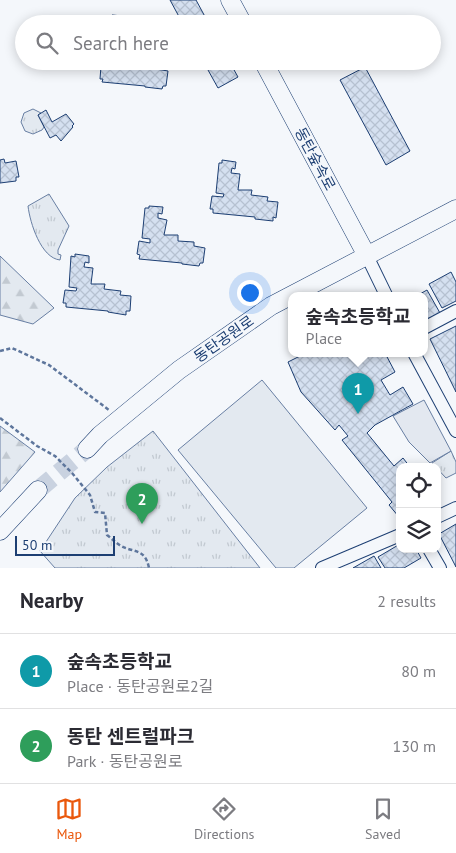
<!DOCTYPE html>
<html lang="en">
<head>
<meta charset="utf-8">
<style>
	:root { --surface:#fff; --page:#f7f7f7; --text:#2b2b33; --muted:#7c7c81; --line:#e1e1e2; --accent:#ea580c }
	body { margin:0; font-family:"PT Sans","Noto Sans KR",sans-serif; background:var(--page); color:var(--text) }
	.controls { position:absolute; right:15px; bottom:15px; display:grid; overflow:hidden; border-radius:10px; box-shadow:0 2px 12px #0003 }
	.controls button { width:45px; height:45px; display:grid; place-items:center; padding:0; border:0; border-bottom:1px solid var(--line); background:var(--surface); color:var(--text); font:25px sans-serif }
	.scale { position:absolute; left:15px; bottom:12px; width:100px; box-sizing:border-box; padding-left:5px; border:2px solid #1d3f73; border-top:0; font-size:14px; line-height:18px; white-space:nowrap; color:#1d3f73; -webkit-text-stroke:4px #f4f7fb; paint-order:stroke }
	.you { position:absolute; left:249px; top:292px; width:18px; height:18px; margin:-12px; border:4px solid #fff; border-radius:50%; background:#1a73e8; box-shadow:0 0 0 8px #1a73e833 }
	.badge { display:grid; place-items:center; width:32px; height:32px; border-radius:50%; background:var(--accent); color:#fff; font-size:16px; font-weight:700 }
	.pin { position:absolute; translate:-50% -41px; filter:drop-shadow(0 1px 2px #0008) }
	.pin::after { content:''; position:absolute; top:26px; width:18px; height:15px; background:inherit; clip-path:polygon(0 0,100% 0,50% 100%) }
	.popup { position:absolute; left:288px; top:292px; width:140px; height:65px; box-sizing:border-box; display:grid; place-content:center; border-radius:10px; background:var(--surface); filter:drop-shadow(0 1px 4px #0005); font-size:16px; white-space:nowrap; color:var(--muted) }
	.popup b { font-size:19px; color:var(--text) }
	.popup::after { content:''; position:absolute; left:50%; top:100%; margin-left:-10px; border:10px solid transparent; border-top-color:var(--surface) }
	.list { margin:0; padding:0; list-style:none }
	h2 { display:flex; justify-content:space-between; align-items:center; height:65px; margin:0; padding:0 20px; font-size:21px }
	h2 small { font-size:16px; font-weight:400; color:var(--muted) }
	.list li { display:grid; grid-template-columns:32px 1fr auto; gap:15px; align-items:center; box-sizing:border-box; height:75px; padding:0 20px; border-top:1px solid var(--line) }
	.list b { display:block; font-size:19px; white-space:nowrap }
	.list p { margin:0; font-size:16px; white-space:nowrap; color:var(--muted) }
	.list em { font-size:16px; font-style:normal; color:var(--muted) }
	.icon { flex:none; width:28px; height:28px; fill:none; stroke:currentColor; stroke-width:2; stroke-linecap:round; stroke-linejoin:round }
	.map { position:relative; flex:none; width:456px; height:568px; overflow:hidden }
	.search { position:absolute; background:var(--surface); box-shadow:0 2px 12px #0003; left:15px; right:15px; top:15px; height:55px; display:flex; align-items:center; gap:12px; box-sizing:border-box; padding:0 18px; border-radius:28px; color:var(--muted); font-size:19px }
	.sheet { height:215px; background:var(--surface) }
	nav { display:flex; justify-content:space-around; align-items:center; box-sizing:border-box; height:70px; border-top:1px solid var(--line); background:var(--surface); font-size:14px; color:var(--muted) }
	nav a { display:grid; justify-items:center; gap:2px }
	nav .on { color:var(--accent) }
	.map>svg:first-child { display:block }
	.grass { fill:#e3e9f0; stroke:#687fa3 }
	.forest { fill:url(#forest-firs); stroke:#687fa3 }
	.park { fill:url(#park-tufts); stroke:#687fa3 }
	.parking { fill:#e3e8f0; stroke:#687fa3 }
	.building { fill:url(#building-cross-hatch); stroke:#1d3f73 }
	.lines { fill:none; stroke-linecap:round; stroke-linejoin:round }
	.secondary-tunnel { stroke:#c9d2e0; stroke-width:18; stroke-dasharray:18 9; stroke-linecap:butt }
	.street-casing { stroke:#1d3f73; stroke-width:14 }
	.secondary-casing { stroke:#1d3f73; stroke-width:19 }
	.path { stroke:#5e769c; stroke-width:2.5; stroke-dasharray:4 2.5; stroke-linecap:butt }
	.street { stroke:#f4f7fb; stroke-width:12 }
	.secondary { stroke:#f4f7fb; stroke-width:18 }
	.labels { text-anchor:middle; stroke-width:4; stroke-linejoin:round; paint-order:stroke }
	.street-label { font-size:15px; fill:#1d3f73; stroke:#f4f7fb }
</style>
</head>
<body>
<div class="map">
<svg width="456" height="568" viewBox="0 0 456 568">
	<defs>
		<pattern id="forest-firs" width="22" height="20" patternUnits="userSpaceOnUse" patternTransform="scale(1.25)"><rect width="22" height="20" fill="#e3e9f0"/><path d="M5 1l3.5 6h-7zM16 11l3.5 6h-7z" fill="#c2c9d1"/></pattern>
		<pattern id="park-tufts" width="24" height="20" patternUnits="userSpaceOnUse" patternTransform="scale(1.25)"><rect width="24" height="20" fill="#e3e9f0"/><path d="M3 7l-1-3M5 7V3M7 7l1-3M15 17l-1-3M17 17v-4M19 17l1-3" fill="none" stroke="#c2c9d1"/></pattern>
		<pattern id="building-cross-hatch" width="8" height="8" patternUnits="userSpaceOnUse" patternTransform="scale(1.25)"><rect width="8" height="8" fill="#d5e0f0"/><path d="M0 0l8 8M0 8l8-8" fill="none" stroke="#b6c1d1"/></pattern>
	</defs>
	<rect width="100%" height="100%" fill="#f4f7fb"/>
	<!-- grass -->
	<path class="grass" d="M262 380 367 508 294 568H276L178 450Z"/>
	<!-- forest -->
	<path class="forest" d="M0 256 54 308 33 324 0 315Z
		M0 426 35 452 0 492Z"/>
	<!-- park -->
	<path class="park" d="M33 109 41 113 38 115 44 127 42 130 33 134 25 131 21 122 24 113Z
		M49 194 69 226 58 250V254L61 255 60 260C41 258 30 223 28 206Z
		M153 431 260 568H55L40 551 75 498 107 467Z
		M451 451 456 462V473L446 478 432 463Z"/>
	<!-- parking -->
	<path class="parking" d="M424 400 451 451 430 463 409 442 393 416Z"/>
	<!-- building -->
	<path class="building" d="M170 0H196L209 24H183Z
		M112 15 133 17V24H111Z
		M113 61H140V64L157 65 156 69 168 71 166 86H163L162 89 145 87V86L102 82 103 79H100L101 66 112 67Z
		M203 61H229L238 77 218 88Z
		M365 67 410 151 386 165 340 80Z
		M46 110 52 122 66 114 74 124 72 126 73 127 61 141 56 135 50 138 38 115Z
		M4 159 5 163 16 161 19 177H16V181L0 183V160Z
		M222 160 236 162 235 169 232 168 231 173 240 174 238 190H252L251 195 268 197 267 201 278 202 276 218 273 217V221L255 219V217L213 213V209H210L212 196 223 197 224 194 216 193 219 163H222Z
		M149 206 163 207 162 214 158 213V218L167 220 164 235H178V241L194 242V246L205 248 203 263H200L199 266 182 264V263L139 259 140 255 137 254 139 241 150 243V239L142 238 145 208H149Z
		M75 254 89 256V263L85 262 84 267 93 268 91 284H105L104 289 121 291 120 295 131 296 130 311H126V315L108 312V311L66 307V303H63L65 290 76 291 77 288 69 287 71 256 75 257Z
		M451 272 456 282V301L442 308 429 284Z
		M427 290 440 313 424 322V295H418Z
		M456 326V392L430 339Z
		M306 353H385L395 372 381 380 390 395 403 387 413 404 375 425 367 433 394 466 403 458 410 467H400L399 517 389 505 392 502 342 440 348 436 339 425 335 430 301 392 288 362Z
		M456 524V567L439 534Z
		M400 544V549H416L421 558 404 568H385L378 557Z
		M374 556 381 568H353Z"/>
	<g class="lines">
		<!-- secondary-tunnel -->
		<path class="secondary-tunnel" d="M38 490 87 449"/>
		<!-- street casing -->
		<g class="street-casing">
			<path id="street" d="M367 256 386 295
				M424 328 456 311
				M414 353 456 431
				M437 517 456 508
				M429 549 440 568
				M322 568 400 535"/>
		</g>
		<!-- secondary casing -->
		<g class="secondary-casing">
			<path id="secondary" d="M230 0 243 24
				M263 61 367 256
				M87 449 100 435 179 370 271 306 456 209
				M0 531 38 490"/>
		</g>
		<!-- path -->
		<path class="path" d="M0 351 12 348 49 365 109 410
			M0 418 37 446 55 456 72 473 90 495 95 512 105 513 107 535C112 539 116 543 121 546 134 553 145 548 149 568"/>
		<!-- street -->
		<use href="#street" class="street"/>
		<!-- secondary -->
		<use href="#secondary" class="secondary"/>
	</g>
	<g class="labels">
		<!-- street labels -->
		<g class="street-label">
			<text transform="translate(315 159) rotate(62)" y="5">동탄숲속로</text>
			<text transform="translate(224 339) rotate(-35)" y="5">동탄공원로</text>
		</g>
	</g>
</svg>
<div class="controls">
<button><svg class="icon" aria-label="locate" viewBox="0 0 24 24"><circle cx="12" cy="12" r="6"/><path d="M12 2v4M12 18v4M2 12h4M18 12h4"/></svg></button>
<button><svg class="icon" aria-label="layers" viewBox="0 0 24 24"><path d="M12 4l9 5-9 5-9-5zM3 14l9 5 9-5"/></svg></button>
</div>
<div class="scale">50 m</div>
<div class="you"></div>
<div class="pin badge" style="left:358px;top:414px;background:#0f9aa8">1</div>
<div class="popup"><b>숲속초등학교</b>Place</div>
<div class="pin badge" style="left:142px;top:524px;background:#2e9e5b">2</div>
<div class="search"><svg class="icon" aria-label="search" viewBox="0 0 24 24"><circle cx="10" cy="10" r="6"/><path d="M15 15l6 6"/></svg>Search here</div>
</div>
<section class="sheet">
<h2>Nearby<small>2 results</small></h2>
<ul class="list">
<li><span class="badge" style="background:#0f9aa8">1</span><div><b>숲속초등학교</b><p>Place · 동탄공원로2길</p></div><em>80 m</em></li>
<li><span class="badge" style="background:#2e9e5b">2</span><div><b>동탄 센트럴파크</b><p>Park · 동탄공원로</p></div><em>130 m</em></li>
</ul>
</section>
<nav>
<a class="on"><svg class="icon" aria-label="map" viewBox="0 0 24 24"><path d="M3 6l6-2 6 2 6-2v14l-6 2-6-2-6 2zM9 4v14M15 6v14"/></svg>Map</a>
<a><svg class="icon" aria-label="directions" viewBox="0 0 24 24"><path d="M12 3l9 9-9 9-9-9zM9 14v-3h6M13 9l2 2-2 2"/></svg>Directions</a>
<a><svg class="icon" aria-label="saved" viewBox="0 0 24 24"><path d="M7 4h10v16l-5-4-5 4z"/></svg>Saved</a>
</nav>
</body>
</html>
